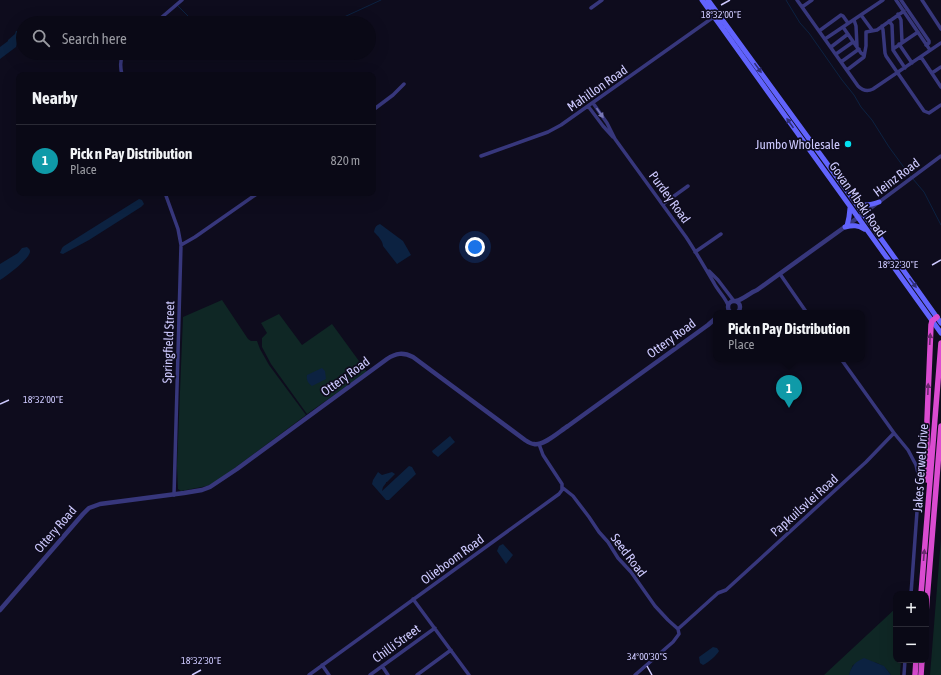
<!DOCTYPE html>
<html lang="en">
<head>
<meta charset="utf-8">
<style>
	:root { --surface:#0a0916; --page:#181723; --text:#f1f3f6; --muted:#999aa1; --line:#2a2a35; --accent:#03e1f0 }
	body { margin:0; font-family:"Asap Condensed",sans-serif; background:var(--page); color:var(--text) }
	.controls { position:absolute; right:12px; bottom:12px; display:grid; overflow:hidden; border-radius:8px; box-shadow:0 4px 16px #0002 }
	.controls button { width:36px; height:36px; display:grid; place-items:center; padding:0; border:0; border-bottom:1px solid var(--line); background:var(--surface); color:var(--text); font:20px sans-serif }
	.you { position:absolute; left:475px; top:247px; width:14px; height:14px; margin:-10px; border:3px solid #fff; border-radius:50%; background:#1a73e8; box-shadow:0 0 0 6px #1a73e833 }
	.badge { display:grid; place-items:center; width:26px; height:26px; border-radius:50%; background:var(--accent); color:#fff; font-size:13px; font-weight:700 }
	.pin { position:absolute; translate:-50% -33px; filter:drop-shadow(0 1px 2px #0008) }
	.pin::after { content:''; position:absolute; top:21px; width:14px; height:12px; background:inherit; clip-path:polygon(0 0,100% 0,50% 100%) }
	.popup { position:absolute; left:713px; top:310px; width:152px; height:52px; box-sizing:border-box; display:grid; place-content:center; border-radius:8px; background:var(--surface); filter:drop-shadow(0 1px 3px #0005); font-size:13px; white-space:nowrap; color:var(--muted) }
	.popup b { font-size:15px; color:var(--text) }
	.popup::after { content:''; position:absolute; left:50%; top:100%; margin-left:-8px; border:8px solid transparent; border-top-color:var(--surface) }
	.list { margin:0; padding:0; list-style:none }
	h2 { display:flex; justify-content:space-between; align-items:center; height:52px; margin:0; padding:0 16px; font-size:17px }
	h2 small { font-size:13px; font-weight:400; color:var(--muted) }
	.list li { display:grid; grid-template-columns:26px 1fr auto; gap:12px; align-items:center; box-sizing:border-box; height:72px; padding:0 16px; border-top:1px solid var(--line) }
	.list b { display:block; font-size:15px; white-space:nowrap }
	.list p { margin:0; font-size:13px; white-space:nowrap; color:var(--muted) }
	.list em { font-size:13px; font-style:normal; color:var(--muted) }
	.icon { flex:none; width:22px; height:22px; fill:none; stroke:currentColor; stroke-width:2; stroke-linecap:round; stroke-linejoin:round }
	.map { position:relative; flex:none; width:941px; height:675px; overflow:hidden }
	.search { position:absolute; background:var(--surface); box-shadow:0 4px 16px #0002; left:16px; top:16px; width:360px; height:44px; display:flex; align-items:center; gap:10px; box-sizing:border-box; padding:0 14px; border-radius:22px; color:var(--muted); font-size:15px }
	.panel { position:absolute; background:var(--surface); box-shadow:0 4px 16px #0002; left:16px; top:72px; width:360px; height:124px; border-radius:8px }
	.map>svg:first-child { display:block }
	.green { fill:#0f2725 }
	.water { fill:#0c2241 }
	.lines { fill:none; stroke-linecap:round; stroke-linejoin:round }
	.stream { stroke:#0c2241; stroke-width:1 }
	.minor { stroke:#37377c; stroke-width:3.5 }
	.tertiary { stroke:#37377c; stroke-width:4.5 }
	.secondary { stroke:#6163fd; stroke-width:5 }
	.trunk { stroke:#da4bd0; stroke-width:5.5 }
	.oneway { fill:#2f2f77 }
	.oneway2 { fill:#7a79b6 }
	.oneway3 { fill:#6a286e }
	.ticks { fill:none; stroke:#cdc9fe; stroke-width:1.5 }
	.poi-dot { fill:#03e1f0; stroke:#0e0c1d; stroke-width:1.5 }
	.labels { text-anchor:middle; stroke-width:3.5; stroke-linejoin:round; paint-order:stroke }
	.street-label { font-size:13px; fill:#cdc9fe; stroke:#0e0c1d }
	.poi-label { font-size:13px; fill:#cdc9fe; stroke:#0e0c1d; text-anchor:end }
	.ticks-label { font-size:10px; text-anchor:middle; fill:#cdc9fe; stroke:#0e0c1d; stroke-width:3.5; stroke-linejoin:round; paint-order:stroke }
</style>
</head>
<body>
<div class="map">
<svg width="941" height="675" viewBox="0 0 941 675">
	<rect width="100%" height="100%" fill="#0e0c1d"/>
	<!-- green -->
	<path class="green" d="M222 300 248 339 251 341H257L260 349 269 365 306 415 216 482 207 486 181 491 178 489 177 466 183 317Z
		M279 314 302 345 332 324 367 372 307 414 271 364 262 347V338L267 333 261 323Z
		M941 538V675H930Z
		M896 608V660H901L900 675H891C879 658 870 662 853 665L849 675H824Z"/>
	<!-- water -->
	<path class="water" d="M16 31H23L22 39 19 42H17L16 47 0 59V47L8 41V40L15 34Z
		M139 199 142 200 144 204 141 207 89 240 63 254 60 253 62 248 64 246Z
		M380 224 403 241 411 255 397 264 383 246C383 241 378 236 374 232 375 228 375 226 380 224Z
		M27 247C29 249 30 249 30 252 28 260 7 276 0 280V264L18 253 22 248Z
		M322 368 325 371 326 379 312 386C308 383 306 380 307 375Z
		M450 436 455 442 446 450 438 457 433 453 432 451Z
		M409 466 412 467 416 474 389 500H386L372 484 373 480 378 472 382 475 392 472 395 474 387 482H386V483L383 487 382 491Z
		M503 544 513 555 506 564 497 551 499 546Z
		M713 647 717 648 719 651C717 655 708 663 703 665L700 663 699 657Z
		M864 658 884 666 891 675H849C852 665 855 662 864 658Z"/>
	<g class="lines">
		<!-- stream -->
		<path class="stream" d="M786 0 800 23 809 33 842 80 854 95 861 107 872 120 889 147 911 177
			M177 5 195 23
			M331 23 381 0
			M913 179 924 192 941 225"/>
		<!-- minor -->
		<path class="minor" d="M797 0 858 86C862 90 867 92 873 89L941 43
			M896 0 930 50
			M901 0 929 41V43L926 45
			M922 0 941 29
			M802 7 812 0
			M591 8 602 0
			M898 14 901 20 902 42
			M861 15 872 30
			M854 20 856 26 857 46
			M889 21 892 25 893 50 905 68
			M155 23 182 0
			M882 26 883 30 885 53 886 56 924 111 929 113 941 105
			M843 27 861 53 864 55
			M819 31 841 15 843 16 848 23
			M825 39 883 0
			M899 44 912 63
			M831 47 848 34
			M893 49 918 32
			M836 54 853 42
			M921 57 941 87
			M841 62 859 49
			M847 70 864 57 866 46V32L877 30 904 11
			M932 73 941 67
			M122 75C120 67 120 60 123 53
			M593 103 607 123 615 139 686 237C696 252 705 268 714 283 718 291 725 297 728 305
			M588 106 603 126 613 137
			M373 110 393 95 404 84
			M481 156 548 132 561 125 715 16
			M165 193 178 229 181 245 174 495
			M663 204 688 186
			M863 214 941 156
			M181 245 195 237 258 193
			M695 252 721 234
			M709 271 718 280 734 301
			M780 274 807 313
			M841 359 894 433 908 450 916 465 918 473 919 484 911 594
			M563 488 573 496 589 517 599 532 608 542 618 558 631 572 655 606 668 620 678 629 679 634 673 642 635 675
			M413 599 469 675
			M678 629 718 593 726 590 866 462 894 433
			M322 665 329 675
			M382 666 388 675
			M309 675 559 494 562 490V484L543 455 539 444
			M370 675 435 628
			M417 675 451 650
			M904 675 905 660"/>
		<!-- tertiary -->
		<path class="tertiary" d="M736 301C744 299 749 293 757 290L860 216
			M728 307a6 6 0 1 1 12 0a6 6 0 1 1-12 0Z
			M0 610 83 514 89 508 100 504 184 493 202 490 210 487 237 469 387 359C396 353 403 352 413 357L525 440C528 442 531 444 534 444 544 446 560 431 568 426L708 325 716 318"/>
		<!-- secondary -->
		<path class="secondary" d="M702 0 941 333
			M708 0 847 191 941 323
			M855 202C864 207 870 205 879 202
			M847 226 849 217 850 208
			M845 227C853 225 858 225 864 229"/>
		<!-- trunk -->
		<path class="trunk" d="M927 480V420L931 325 932 321 937 317
			M921 594 941 343
			M926 613 941 426
			M915 675 916 660
			M921 675 922 660"/>
	</g>
	<!-- one-way arrows -->
	<defs><path id="oneway-solid" d="M-6-.8H1V-3.2L6.5 0L1 3.2V.8H-6Z"/></defs>
	<g class="oneway">
		<use href="#oneway-solid" transform="translate(758 68) rotate(54)"/>
		<use href="#oneway-solid" transform="translate(790 123) rotate(-125)"/>
		<use href="#oneway-solid" transform="translate(913 283) rotate(54)"/>
	</g>
	<use class="oneway2" href="#oneway-solid" transform="translate(600 113) rotate(55)"/>
	<g class="oneway3">
		<use href="#oneway-solid" transform="translate(930 339) rotate(-87)"/>
		<use href="#oneway-solid" transform="translate(928 389) rotate(-88)"/>
		<use href="#oneway-solid" transform="translate(924 555) rotate(-85)"/>
	</g>
	<!-- ticks -->
	<path class="ticks" d="M721 5 730 0M932 265 941 260M0 404 9 400M647 666 652 675M192 675 201 670"/>
	<!-- markers -->
	<circle class="poi-dot" cx="848" cy="144" r="4"/>
	<g class="labels">
		<!-- street labels -->
		<g class="street-label">
			<text transform="translate(597 88) rotate(-35)" y="5">Mahillon Road</text>
			<text transform="translate(896 177) rotate(-37)" y="5">Heinz Road</text>
			<text transform="translate(670 197) rotate(54)" y="5">Purdey Road</text>
			<text transform="translate(858 199) rotate(55)" y="5">Govan Mbeki Road</text>
			<text transform="translate(671 338) rotate(-36)" y="5">Ottery Road</text>
			<text transform="translate(168 342) rotate(-88)" y="5">Springfield Street</text>
			<text transform="translate(345 376) rotate(-36)" y="5">Ottery Road</text>
			<text transform="translate(920 468) rotate(-86)" y="5">Jakes Gerwel Drive</text>
			<text transform="translate(804 505) rotate(-42)" y="5">Papkuilsvlei Road</text>
			<text transform="translate(55 529) rotate(-49)" y="5">Ottery Road</text>
			<text transform="translate(629 555) rotate(53)" y="5">Seed Road</text>
			<text transform="translate(452 559) rotate(-36)" y="5">Olieboom Road</text>
			<text transform="translate(396 643) rotate(-36)" y="5">Chilli Street</text>
		</g>
		<!-- poi labels -->
		<g class="poi-label">
			<text x="840" y="149">Jumbo Wholesale</text>
		</g>
	</g>
	<g class="ticks-label">
		<text x="721" y="18">18°32'00"E</text>
		<text x="898" y="268">18°32'30"E</text>
		<text x="43" y="403">18°32'00"E</text>
		<text x="647" y="660">34°00'30"S</text>
		<text x="201" y="664">18°32'30"E</text>
	</g>
</svg>
<div class="controls">
<button>+</button>
<button>−</button>
</div>
<div class="you"></div>
<div class="pin badge" style="left:789px;top:408px;background:#0f9aa8">1</div>
<div class="popup"><b>Pick n Pay Distribution</b>Place</div>
<div class="search"><svg class="icon" aria-label="search" viewBox="0 0 24 24"><circle cx="10" cy="10" r="6"/><path d="M15 15l6 6"/></svg>Search here</div>
<section class="panel">
<h2>Nearby<small></small></h2>
<ul class="list">
<li><span class="badge" style="background:#0f9aa8">1</span><div><b>Pick n Pay Distribution</b><p>Place</p></div><em>820 m</em></li>
</ul>
</section>
</div>
</body>
</html>
